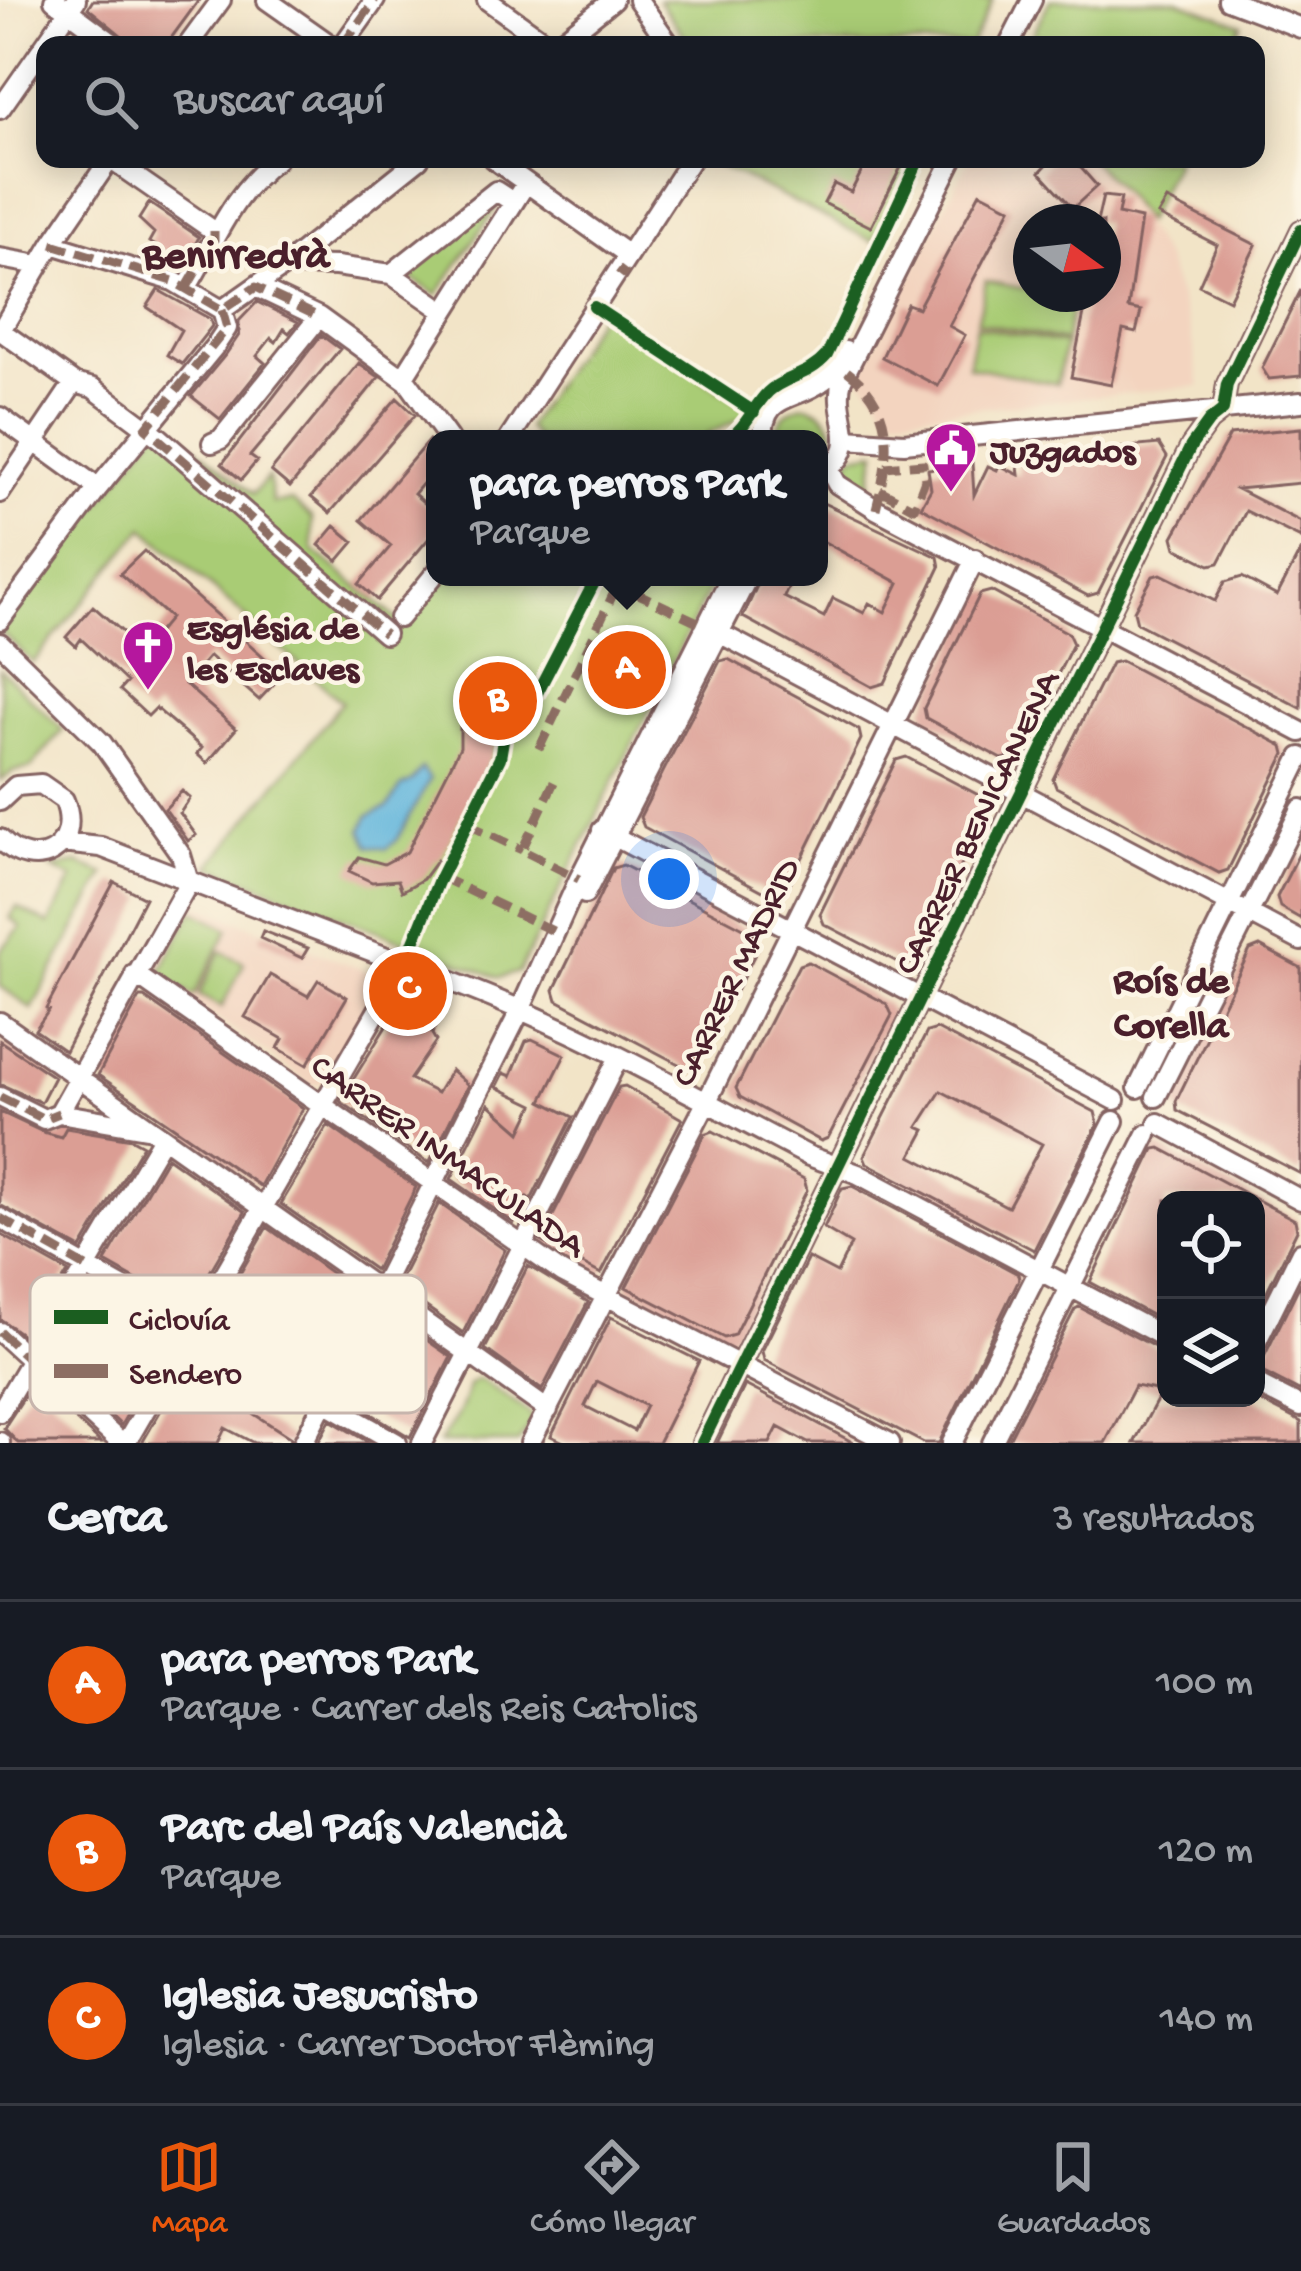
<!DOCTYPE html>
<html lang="es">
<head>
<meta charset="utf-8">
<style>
	:root { --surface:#171b24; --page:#20242c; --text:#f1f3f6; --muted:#9ea1a6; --line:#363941; --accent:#ea580c }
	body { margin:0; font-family:"Gochi Hand",sans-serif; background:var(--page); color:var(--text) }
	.controls { position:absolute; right:36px; bottom:36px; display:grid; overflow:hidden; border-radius:24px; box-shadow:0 6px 30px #0003 }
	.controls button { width:108px; height:108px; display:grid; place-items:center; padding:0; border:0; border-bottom:3px solid var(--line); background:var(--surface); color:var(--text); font:60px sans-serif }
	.compass { position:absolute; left:1013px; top:204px; width:108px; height:108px; border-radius:50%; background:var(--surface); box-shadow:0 6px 30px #0003; rotate:105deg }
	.you { position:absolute; left:669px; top:879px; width:42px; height:42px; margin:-30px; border:9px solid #fff; border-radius:50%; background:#1a73e8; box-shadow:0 0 0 18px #1a73e833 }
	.badge { display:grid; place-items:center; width:78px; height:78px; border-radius:50%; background:var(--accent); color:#fff; font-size:39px; font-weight:700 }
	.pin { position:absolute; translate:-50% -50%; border:6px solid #fff; box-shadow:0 3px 12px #0006 }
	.popup { position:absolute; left:426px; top:430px; width:402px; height:156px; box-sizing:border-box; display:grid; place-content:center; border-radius:24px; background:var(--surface); filter:drop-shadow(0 3px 9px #0005); font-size:39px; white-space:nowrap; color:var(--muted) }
	.popup b { font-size:45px; color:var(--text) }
	.popup::after { content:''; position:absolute; left:50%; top:100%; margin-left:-24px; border:24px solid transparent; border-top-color:var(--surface) }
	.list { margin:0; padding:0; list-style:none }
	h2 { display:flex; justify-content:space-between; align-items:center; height:156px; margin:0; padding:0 48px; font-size:51px }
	h2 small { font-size:39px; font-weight:400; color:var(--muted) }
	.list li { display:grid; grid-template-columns:78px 1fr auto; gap:36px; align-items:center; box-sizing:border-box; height:168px; padding:0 48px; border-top:3px solid var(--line) }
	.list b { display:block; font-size:45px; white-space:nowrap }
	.list p { margin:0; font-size:39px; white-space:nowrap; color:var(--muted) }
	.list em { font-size:39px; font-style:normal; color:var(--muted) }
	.icon { flex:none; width:66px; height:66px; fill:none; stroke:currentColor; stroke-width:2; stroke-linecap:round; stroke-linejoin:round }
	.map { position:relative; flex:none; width:1301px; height:1443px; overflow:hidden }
	.search { position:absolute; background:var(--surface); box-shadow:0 6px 30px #0003; left:36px; right:36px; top:36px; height:132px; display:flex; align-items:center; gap:30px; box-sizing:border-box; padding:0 42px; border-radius:24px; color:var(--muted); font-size:45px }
	.sheet { height:660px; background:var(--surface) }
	nav { display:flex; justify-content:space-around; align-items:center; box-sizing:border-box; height:168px; border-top:3px solid var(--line); background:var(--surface); font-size:33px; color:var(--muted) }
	nav a { display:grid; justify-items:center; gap:6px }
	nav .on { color:var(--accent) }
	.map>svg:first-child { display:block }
	.built { fill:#f3d4bf; fill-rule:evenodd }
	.green { fill:#a9cc75; stroke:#7a7650; stroke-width:3 }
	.water { fill:#60b5dc; stroke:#556a84; stroke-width:3 }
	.building { fill:#db9e94; fill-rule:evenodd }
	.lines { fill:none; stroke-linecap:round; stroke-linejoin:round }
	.minor-casing { stroke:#856462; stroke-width:24 }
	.minor { stroke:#fff; stroke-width:18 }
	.quiet { stroke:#8d6e63; stroke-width:9; stroke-dasharray:18 9; stroke-linecap:butt }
	.cycleway-casing { stroke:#fcf5e5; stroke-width:20 }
	.cycleway { stroke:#1b5e20; stroke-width:12 }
	.labels { text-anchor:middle; stroke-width:9; stroke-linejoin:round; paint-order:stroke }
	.poi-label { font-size:36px; font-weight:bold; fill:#4a1f2b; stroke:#fcf5e5; text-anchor:start }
	.street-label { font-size:36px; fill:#4a1f2b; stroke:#fcf5e5 }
	.neighbourhood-label { font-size:39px; font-weight:bold; fill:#4a1f2b; stroke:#fcf5e5 }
	.quarter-label { font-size:42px; font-weight:bold; fill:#4a1f2b; stroke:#fcf5e5 }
	.key { fill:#fcf5e5; stroke:#c7b5ad; stroke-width:3 }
	.key-label { font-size:33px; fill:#4a1f2b }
</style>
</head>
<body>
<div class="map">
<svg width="1301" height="1443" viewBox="0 0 1301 1443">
	<rect width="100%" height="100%" fill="#fcf5e5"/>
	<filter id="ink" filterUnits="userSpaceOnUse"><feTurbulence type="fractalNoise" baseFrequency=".00833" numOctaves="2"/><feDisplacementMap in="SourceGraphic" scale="24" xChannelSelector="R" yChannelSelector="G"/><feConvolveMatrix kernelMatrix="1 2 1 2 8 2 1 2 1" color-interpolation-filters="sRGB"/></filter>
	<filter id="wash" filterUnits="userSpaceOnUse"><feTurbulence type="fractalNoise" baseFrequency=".004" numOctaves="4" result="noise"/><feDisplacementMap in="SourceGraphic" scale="48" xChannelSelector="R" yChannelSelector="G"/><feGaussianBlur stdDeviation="2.7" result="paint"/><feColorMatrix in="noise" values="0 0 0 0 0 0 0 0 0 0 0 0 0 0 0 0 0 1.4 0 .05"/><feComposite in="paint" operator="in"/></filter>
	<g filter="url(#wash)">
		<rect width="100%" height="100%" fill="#f2e4c7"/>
		<!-- built -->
		<path class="built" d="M969 159H1090L1125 195 1165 259 1190 329 1200 386 888 417 878 395 860 377ZM1031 222H1103V294H1031Z
			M197 905 376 975 380 984 322 1083 312 1085 157 977 154 966 186 909Z"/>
		<!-- green -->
		<path class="green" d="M658 0H993L971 45H691Z
			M1050 0H1177L1242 24 1231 45H1027Z
			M706 159H914L873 241Z
			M1090 159H1176L1145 222 1125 195Z
			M490 205 495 209 437 295 405 274Z
			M986 281 1031 290V294L1074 299 1065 341 977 322Z
			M600 313 754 412 708 434V439H537L527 427Z
			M976 326 1065 344 1057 384 968 366Z
			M804 405C834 411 842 439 819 459V439L777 438C777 419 786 409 804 405Z
			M164 421 253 494 268 477 273 503 292 501 312 518 313 550 404 625 443 577H715L519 972 499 978 210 866 342 702 144 528 33 663 0 631Z
			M877 451 869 493 849 481 845 466 853 455Z
			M0 669 63 730 31 768 12 772 1 781Z
			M77 863 105 874 32 1009 0 986V951L21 927 10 918 17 907 49 924 73 879 52 868Z
			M193 910 229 929 194 996 158 976Z
			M221 951 244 963 222 1007 199 995Z
			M477 1379C487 1381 515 1405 529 1412L532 1421 518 1443H439C452 1424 464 1408 468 1385Z"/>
		<!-- water -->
		<path class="water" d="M422 768 430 779 396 841 386 849 369 846 362 830 368 816 388 807 401 787 412 781Z"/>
		<g id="blocks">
			<!-- building -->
			<path class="building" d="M93 0H199L166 45H133L88 8Z
				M868 159H905L871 227 824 203 834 184 851 192Z
				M1052 159H1073L1097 186 1073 208 1040 172Z
				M980 192 1011 208 949 326 965 335 938 386 882 357 907 304 918 308Z
				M1103 196 1121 198 1118 214 1141 219 1128 308 1141 311 1136 333 1123 330 1111 385 1071 377 1088 294H1103V222H1097Z
				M1167 200 1256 245 1229 300 1199 285 1217 245 1158 215Z
				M149 203 199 237 189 256 183 252 173 267 161 263 165 251 149 242 154 233 139 219Z
				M158 290 210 319 212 326 182 364 167 355 181 330 147 307Z
				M1301 290V376L1269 379 1262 368Z
				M257 302 298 322 289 333 284 329 276 342 271 338 257 356 265 363 220 419 191 396 226 354 239 335V321Z
				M321 335 340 349 250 456 257 461 241 480 222 464Z
				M359 363 379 377 290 487 271 471Z
				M397 398 415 415 330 513 311 497Z
				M1301 428V483L1237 489 1301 522V538L1246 511 1219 563 1210 565 1176 548 1173 537 1230 435Z
				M429 440 435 445V469L414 494 435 512V531L377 600 359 584 391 546 361 520Z
				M1159 444 1167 457 1098 593 1088 596 921 507 931 489 928 469 972 463 974 495 988 466 997 470 999 465 1019 475 1017 458Z
				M819 501 938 557 940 567 885 683 872 687 743 617 761 577H793L784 597 824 617 833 598 864 613 869 603 885 612 899 583 819 539Z
				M335 526 354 542 338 561 319 545Z
				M1301 550V708L1137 623 1134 611 1153 576 1161 574 1215 601 1225 582 1242 577 1277 596Z
				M144 551 283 674 259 700 209 656 185 684 236 729 207 763 197 754 202 748 156 708 148 716 120 690 127 682 81 639 76 646 66 637 93 606 143 650 170 618 120 574Z
				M991 591 1068 633 1073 644 1017 756 1002 759 926 718 924 708 980 594Z
				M728 659 859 730 861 739 784 895 776 898 644 827 640 817 720 661Z
				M1121 661 1283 746 1285 754 1228 870 1219 873 1056 787 1053 779 1111 663Z
				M486 716 490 738H496L493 753 440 861 437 860 423 879 402 891 398 880 372 882 349 871 359 857 384 864 407 852 460 747V724Z
				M906 757 986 799 989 809 913 963 903 965 824 924 820 914 896 760Z
				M182 791 190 798 180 813 196 835 188 841 165 809Z
				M1301 850V919L1280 907 1277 897Z
				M623 865 755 934 760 944 697 1068 690 1070 557 1000 554 990 593 910 613 868Z
				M114 882 145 898 65 1051 35 1030 49 1010 46 1009Z
				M263 931 308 948 302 958 260 938Z
				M1260 946 1301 968V1174L1177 1110 1176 1101 1250 950Z
				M808 962 887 1004 892 1015 828 1138 821 1141 740 1097 736 1088 799 965Z
				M270 975 308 996 318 980 347 997 307 1065 278 1048 283 1039 245 1017Z
				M411 986 446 1000 432 1034 436 1041 410 1079 437 1093 451 1070 468 1085 429 1163 340 1101Z
				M140 997H144L303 1108 260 1186 98 1075Z
				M937 1029 1095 1112 1098 1124 1034 1250 867 1163 864 1156 927 1032ZM941 1091 1042 1144 1008 1207 911 1156 925 1130 918 1127Z
				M532 1039 565 1055 542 1101 573 1117 531 1200 527 1197 514 1223 451 1179 489 1104 521 1132 534 1105 497 1087 504 1073 511 1076 526 1041Z
				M0 1041 54 1077 41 1102 0 1084Z
				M625 1086 682 1119 601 1274 540 1241 619 1087Z
				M0 1112 43 1132 61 1137 66 1128 132 1139 143 1145 81 1249 0 1205Z
				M328 1125 416 1187 375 1270 281 1204Z
				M713 1131 804 1179 807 1190 734 1335 724 1338 626 1287 705 1134Z
				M1160 1148 1295 1220 1297 1230 1256 1313V1200H1166V1323L1090 1282 1154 1149Z
				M167 1157 245 1212 188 1309 105 1262Z
				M852 1186 1018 1274 1019 1279 939 1443H924L764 1360 762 1351 808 1258 837 1273 851 1244 824 1228 842 1188Z
				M439 1203 505 1250 463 1333 397 1286Z
				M267 1227 362 1295 318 1383 212 1322ZM288 1288 313 1306 302 1330 274 1314Z
				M0 1234 68 1272 28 1339 0 1319Z
				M528 1266 588 1302 542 1390 485 1349Z
				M1301 1282V1392L1262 1372 1260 1365Z
				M91 1285 175 1333 121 1425 48 1358Z
				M1079 1307 1166 1353V1392L1135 1386 1105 1443H1007L1075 1309Z
				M385 1311 451 1357 410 1437 342 1396Z
				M611 1317 699 1361 658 1443H566L551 1436ZM597 1381 646 1406 634 1431 585 1406Z
				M198 1346 258 1380 243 1407 291 1438 290 1443H254L225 1428 218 1443H142Z
				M745 1385 795 1411 854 1443H808L778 1427 770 1443H717Z
				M30 1388 44 1400 47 1394 101 1443H18L4 1428Z
				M1158 1398H1254L1301 1422V1443H1134Z
				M330 1420 370 1443H318Z"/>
		</g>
	</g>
	<g filter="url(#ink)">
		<use href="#blocks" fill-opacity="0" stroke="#856462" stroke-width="3"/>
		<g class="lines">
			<!-- minor casing -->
			<g class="minor-casing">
				<path id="minor" d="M54 0 115 45
					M267 0 331 45
					M487 0 550 45
					M638 0 670 45
					M1228 0 1301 28
					M188 45 221 0
					M343 45 375 0
					M556 45 613 0
					M1009 45 1032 0
					M0 109 76 0
					M493 159 627 254
					M52 244 173 281 222 310 286 265 419 159
					M0 258 39 265
					M286 265 336 266 391 274
					M187 287C215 241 231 194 277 159
					M256 287 319 317 407 381 449 439
					M444 311 391 274 496 191 513 202
					M1 331 74 383 93 388 160 438 385 634
					M0 332 52 244 110 159 214 231
					M403 378 526 183
					M0 417 98 488
					M509 439 691 159
					M763 439C763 393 792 402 821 382 832 375 839 362 845 351
					M847 439 904 443 1301 402
					M212 443 221 439 319 317
					M829 469 837 484 876 509 1301 732
					M819 474C868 449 831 417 842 380L953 159
					M0 493 74 383
					M399 618 435 574
					M0 620 98 488 215 346 227 328 222 310
					M706 626 1301 941
					M0 643 102 743 181 855 189 882 59 1113 146 1128
					M0 801 16 786 41 784 64 800C84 848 35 876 0 839
					M602 830 1115 1100
					M61 843 101 847 389 958C415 959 433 975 457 984 579 1030 693 1096 809 1156L858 1174 1166 1338
					M585 894 748 577
					M135 974 562 1273 890 1443
					M0 1022 468 1353 619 1057
					M1138 1088 1301 757
					M0 1097 44 1119 59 1113
					M1156 1097 1301 809
					M1158 1123 1301 1200
					M0 1218 397 1443
					M0 1332 121 1443
					M1256 1343 1301 1252
					M1256 1384 1301 1407
					M0 1412 162 1139
					M0 1442V1443
					M126 1443 389 991 407 964H418
					M303 1443 517 1017 579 879 731 577
					M422 1443 468 1353 548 1410
					M530 1443 706 1103 975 559
					M702 1443 1191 446 1209 421 1223 410 1227 384 1301 230
					M952 1443 1114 1121
					M992 1443 1147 1134"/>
			</g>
			<!-- minor -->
			<use href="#minor" class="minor"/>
			<!-- quiet -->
			<path class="quiet" d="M343 45 375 0
				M52 244 173 281 222 310 256 287 319 317
				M618 269 627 276
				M187 287 214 240V231
				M222 310 227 328 146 428 385 634
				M847 371C898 409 889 456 876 509
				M880 490 914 508 925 480 923 464 885 467
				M609 580 706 626
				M539 749 618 584
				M554 782 522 850 579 879
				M467 824 522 850
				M441 877 553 931
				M0 1097 44 1119 59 1113
				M0 1218 86 1267
				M0 1332 30 1360"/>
			<!-- cycleway casing -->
			<g class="cycleway-casing">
				<path id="cycleway" d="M594 307 754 412
					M729 439C747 426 753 407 768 392 785 376 808 377 827 355L919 159
					M402 971 438 882 500 758 505 728 502 710 524 706 537 693 597 577
					M702 1443 1191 446 1209 421 1223 410 1227 384 1301 230"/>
			</g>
			<!-- cycleway -->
			<use href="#cycleway" class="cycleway"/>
		</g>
	</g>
	<!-- icons -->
	<defs>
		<g id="civic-pin" transform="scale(2.7)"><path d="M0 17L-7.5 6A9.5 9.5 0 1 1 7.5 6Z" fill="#b5179e" stroke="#fcf5e5"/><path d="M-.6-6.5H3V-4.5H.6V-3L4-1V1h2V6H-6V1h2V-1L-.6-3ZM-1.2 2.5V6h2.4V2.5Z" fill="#fff"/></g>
		<g id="church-pin" transform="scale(2.7)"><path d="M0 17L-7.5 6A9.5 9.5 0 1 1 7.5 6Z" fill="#b5179e" stroke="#fcf5e5"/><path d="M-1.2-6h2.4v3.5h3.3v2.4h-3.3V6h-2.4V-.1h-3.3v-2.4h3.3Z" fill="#fff"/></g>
	</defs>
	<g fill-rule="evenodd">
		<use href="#civic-pin" x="951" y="448"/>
		<use href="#church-pin" x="148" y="646"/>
	</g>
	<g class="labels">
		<!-- poi labels -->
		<g class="poi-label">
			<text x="990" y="461">Juzgados</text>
			<text x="187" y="638">Església de<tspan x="187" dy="41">les Esclaves</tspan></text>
		</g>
		<!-- street labels -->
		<g class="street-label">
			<text transform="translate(974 821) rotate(-64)" y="13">CARRER BENICANENA</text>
			<text transform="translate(733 971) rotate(-64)" y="13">CARRER MADRID</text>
			<text transform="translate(450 1153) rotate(35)" y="13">CARRER INMACULADA</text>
		</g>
		<!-- neighbourhood labels -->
		<g class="neighbourhood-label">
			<text x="1171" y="991">Roís de<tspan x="1171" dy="45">Corella</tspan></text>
		</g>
		<!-- quarter labels -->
		<g class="quarter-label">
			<text x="236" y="266">Benirredrà</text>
		</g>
	</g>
	<!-- legend -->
	<rect x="30" y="1275" width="396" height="138" rx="18" class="key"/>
	<rect x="54" y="1310" width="54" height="14" fill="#1b5e20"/>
	<rect x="54" y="1364" width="54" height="14" fill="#8d6e63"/>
	<g class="key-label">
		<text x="129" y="1329">Ciclovía</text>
		<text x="129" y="1383">Sendero</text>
	</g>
</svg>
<div class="controls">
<button><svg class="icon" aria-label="locate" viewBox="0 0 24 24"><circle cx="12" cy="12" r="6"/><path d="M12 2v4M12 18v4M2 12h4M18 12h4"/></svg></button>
<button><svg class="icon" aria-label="layers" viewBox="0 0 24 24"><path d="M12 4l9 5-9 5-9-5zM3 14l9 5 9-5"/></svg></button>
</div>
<svg class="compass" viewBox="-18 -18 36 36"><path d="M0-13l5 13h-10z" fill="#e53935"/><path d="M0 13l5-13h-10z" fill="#9ea1a6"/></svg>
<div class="you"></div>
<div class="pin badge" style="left:627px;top:670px">A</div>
<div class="popup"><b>para perros Park</b>Parque</div>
<div class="pin badge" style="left:498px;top:701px">B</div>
<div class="pin badge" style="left:408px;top:991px">C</div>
<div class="search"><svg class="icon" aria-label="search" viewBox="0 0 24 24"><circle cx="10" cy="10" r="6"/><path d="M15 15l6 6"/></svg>Buscar aquí</div>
</div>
<section class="sheet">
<h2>Cerca<small>3 resultados</small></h2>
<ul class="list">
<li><span class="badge">A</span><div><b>para perros Park</b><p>Parque · Carrer dels Reis Catolics</p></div><em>100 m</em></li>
<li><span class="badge">B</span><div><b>Parc del País Valencià</b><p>Parque</p></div><em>120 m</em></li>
<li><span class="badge">C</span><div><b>Iglesia Jesucristo</b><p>Iglesia · Carrer Doctor Flèming</p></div><em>140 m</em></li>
</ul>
</section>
<nav>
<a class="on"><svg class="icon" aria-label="map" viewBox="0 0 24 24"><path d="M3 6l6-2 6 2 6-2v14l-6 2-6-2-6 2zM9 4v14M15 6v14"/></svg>Mapa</a>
<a><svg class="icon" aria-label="directions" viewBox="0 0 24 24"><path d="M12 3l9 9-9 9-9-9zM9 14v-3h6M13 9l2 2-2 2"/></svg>Cómo llegar</a>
<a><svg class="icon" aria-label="saved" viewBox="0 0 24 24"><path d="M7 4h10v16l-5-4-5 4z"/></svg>Guardados</a>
</nav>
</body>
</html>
